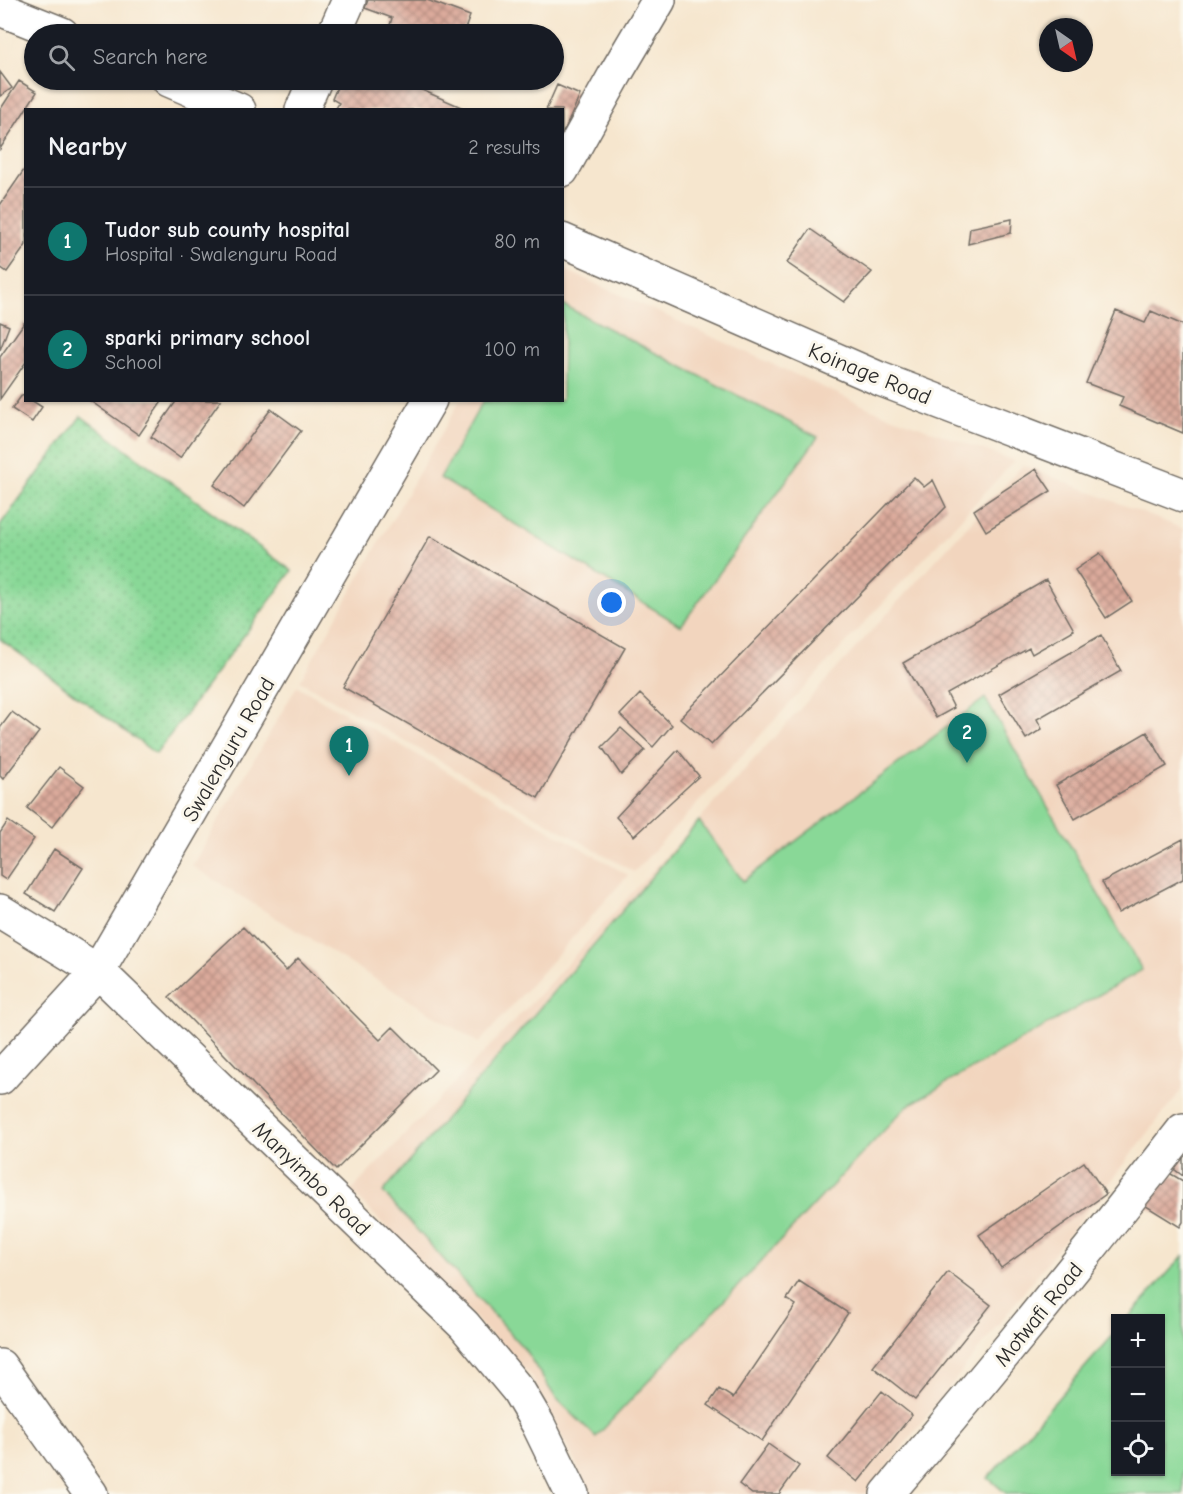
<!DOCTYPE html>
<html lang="en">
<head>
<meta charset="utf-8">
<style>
	:root { --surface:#171b24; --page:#20242c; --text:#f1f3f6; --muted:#9ea1a6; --line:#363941; --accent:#0f766e }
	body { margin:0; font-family:"Comic Neue",sans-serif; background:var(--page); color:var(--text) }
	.controls { position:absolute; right:18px; bottom:18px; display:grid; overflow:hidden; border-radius:0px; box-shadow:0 2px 4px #0004 }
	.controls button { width:54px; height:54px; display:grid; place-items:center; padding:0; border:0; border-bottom:2px solid var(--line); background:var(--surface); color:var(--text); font:30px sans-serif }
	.compass { position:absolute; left:1039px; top:18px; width:54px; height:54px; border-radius:50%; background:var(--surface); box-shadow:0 2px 4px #0004; rotate:146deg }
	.you { position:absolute; left:612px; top:603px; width:21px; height:21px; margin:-15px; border:4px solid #fff; border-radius:50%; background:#1a73e8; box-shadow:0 0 0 9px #1a73e833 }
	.badge { display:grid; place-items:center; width:39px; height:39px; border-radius:50%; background:var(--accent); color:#fff; font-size:20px; font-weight:700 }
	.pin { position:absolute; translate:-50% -50px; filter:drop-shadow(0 2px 3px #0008) }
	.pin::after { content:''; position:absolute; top:32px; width:21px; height:18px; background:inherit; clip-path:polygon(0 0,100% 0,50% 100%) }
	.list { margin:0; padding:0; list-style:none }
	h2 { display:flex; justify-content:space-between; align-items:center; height:78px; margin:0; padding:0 24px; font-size:26px }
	h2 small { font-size:20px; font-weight:400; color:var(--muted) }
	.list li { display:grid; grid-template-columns:39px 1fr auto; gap:18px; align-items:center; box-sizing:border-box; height:108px; padding:0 24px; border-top:2px solid var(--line) }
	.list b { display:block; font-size:22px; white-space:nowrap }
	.list p { margin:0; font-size:20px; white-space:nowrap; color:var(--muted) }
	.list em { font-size:20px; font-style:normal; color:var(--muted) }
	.icon { flex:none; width:33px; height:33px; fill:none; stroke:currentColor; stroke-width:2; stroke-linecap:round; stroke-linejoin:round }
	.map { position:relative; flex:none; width:1183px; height:1494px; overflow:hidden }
	.search { position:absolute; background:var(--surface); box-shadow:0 2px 4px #0004; left:24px; top:24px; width:540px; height:66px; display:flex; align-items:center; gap:15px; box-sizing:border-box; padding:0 21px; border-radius:33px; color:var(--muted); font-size:22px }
	.panel { position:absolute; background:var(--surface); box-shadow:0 2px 4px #0004; left:24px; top:108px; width:540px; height:294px; border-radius:0px }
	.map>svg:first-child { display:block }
	.built { fill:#f2d5be }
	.park { fill:url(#park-dots); stroke:#5a8261; stroke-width:1.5 }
	.pitch { fill:#89d897; stroke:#5a8261; stroke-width:1.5 }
	.building { fill:url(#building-cross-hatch) }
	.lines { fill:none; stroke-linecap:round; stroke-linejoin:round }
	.minor-casing { stroke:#726c64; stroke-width:36 }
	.minor { stroke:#fff; stroke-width:33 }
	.labels { text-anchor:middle; stroke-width:6; stroke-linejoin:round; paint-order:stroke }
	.street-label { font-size:22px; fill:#2b2b2b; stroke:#fbf7ec }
</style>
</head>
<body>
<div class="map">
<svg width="1183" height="1494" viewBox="0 0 1183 1494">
	<defs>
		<pattern id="park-dots" width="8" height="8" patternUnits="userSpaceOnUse" patternTransform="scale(1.5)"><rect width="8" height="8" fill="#89d897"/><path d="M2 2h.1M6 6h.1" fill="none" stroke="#76ba82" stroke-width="1.8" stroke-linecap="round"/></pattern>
		<pattern id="building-cross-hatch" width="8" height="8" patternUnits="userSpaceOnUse" patternTransform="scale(1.5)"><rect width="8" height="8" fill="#dbaa9b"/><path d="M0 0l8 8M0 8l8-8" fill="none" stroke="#b28b7f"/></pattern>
	</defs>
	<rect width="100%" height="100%" fill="#fbf7ec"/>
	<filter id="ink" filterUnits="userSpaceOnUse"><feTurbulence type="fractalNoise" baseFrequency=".0167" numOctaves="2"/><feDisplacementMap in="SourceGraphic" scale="12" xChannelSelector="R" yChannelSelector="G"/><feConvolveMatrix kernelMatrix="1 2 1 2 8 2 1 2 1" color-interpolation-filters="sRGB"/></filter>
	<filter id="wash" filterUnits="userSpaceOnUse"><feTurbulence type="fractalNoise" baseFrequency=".008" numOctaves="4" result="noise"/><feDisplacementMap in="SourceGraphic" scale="24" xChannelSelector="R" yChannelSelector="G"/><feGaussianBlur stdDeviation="1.35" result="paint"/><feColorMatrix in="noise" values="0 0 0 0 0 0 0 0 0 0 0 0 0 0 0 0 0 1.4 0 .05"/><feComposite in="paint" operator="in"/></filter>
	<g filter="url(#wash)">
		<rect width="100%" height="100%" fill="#f6e6ce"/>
		<!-- built -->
		<path class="built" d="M563 269 871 409 1014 461 634 872 300 681 460 401 562 400Z
			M1023 465 1183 529V1088L866 1494H591L531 1376 351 1191 536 998Z
			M297 686 628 875 479 1043 192 866Z"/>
		<!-- park -->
		<path class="park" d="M81 416 292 571 156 754 0 639V525Z"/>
		<!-- pitch -->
		<path class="pitch" d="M563 305 818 437 681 626 440 478 483 401 562 400Z
			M985 698 1142 970 907 1106 596 1437 555 1397 525 1350 383 1192 699 821 743 881Z
			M1183 1256V1494H1007L988 1478 1115 1333 1116 1472H1160V1318H1128Z"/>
		<g id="blocks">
			<!-- building -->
			<path class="building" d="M368 0H427L470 16 463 34H415L390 25 392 18 365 8Z
				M0 72 12 88 0 96Z
				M340 80H399L468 110H335L339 103 332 99Z
				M19 81 37 92 0 149V110Z
				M557 85 580 95 562 136V110H546Z
				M24 170 26 171V245L7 272 0 267V205Z
				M1012 219 1011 233 968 244 970 228Z
				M810 229 872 272 844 302 787 263Z
				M1116 311 1145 323 1151 311 1183 325V433L1119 406 1123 397 1086 383Z
				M0 322 9 326 0 350Z
				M24 323 26 325V362L0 399V357Z
				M22 395 26 397V400H31L42 407 32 422 12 409Z
				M89 400H163L139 435Z
				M177 400H221L180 458 151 437Z
				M271 409 301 431 244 508 214 485Z
				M1036 469 1051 491 986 531 974 510Z
				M914 477 924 487 933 480 946 507 711 745 680 718Z
				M430 536 625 648 538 798 343 687Z
				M1100 553 1132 601 1106 618 1075 570Z
				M1046 580 1074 630 1032 654 1029 648 947 694 954 708 936 718 903 663Z
				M1101 635 1121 671 1037 719 1042 729 1026 739 999 694Z
				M640 694 672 725 653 747 620 715Z
				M12 712 39 732 3 779 0 776V728Z
				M621 728 645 750 621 775 602 747Z
				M1147 732 1167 766 1075 819 1056 785Z
				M678 750 699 776 634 836 616 817Z
				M59 767 84 786 52 827 27 808Z
				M8 821 34 839 6 880 0 876V833Z
				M1183 839V879L1118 913 1102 882Z
				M54 849 83 868 55 912 26 894Z
				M243 927 286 971 298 958 380 1040 393 1027 436 1070 336 1170 169 997Z
				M1183 1140V1176L1166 1163Z
				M1084 1162 1106 1194 1001 1268 979 1235Z
				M1159 1167 1183 1181V1222L1180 1227 1138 1201Z
				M948 1272 991 1305 915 1400 873 1367Z
				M799 1281 848 1313 762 1441 708 1405 719 1389 733 1398 796 1305 787 1299Z
				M882 1391 912 1415 858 1482 828 1458Z
				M768 1444 799 1466 779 1494H752L739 1484Z"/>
		</g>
	</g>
	<g filter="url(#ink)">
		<use href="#blocks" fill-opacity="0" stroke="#726c64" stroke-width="1.5"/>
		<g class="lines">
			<!-- minor casing -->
			<g class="minor-casing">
				<path id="minor" d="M0 9 62 34
					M334 34 349 0
					M169 80 239 110
					M302 110 315 80
					M562 170 616 73 659 0
					M562 240 880 379 1183 495
					M0 911 98 971 464 1325 518 1390 538 1424 572 1494
					M0 1078 98 971 430 400
					M0 1366 91 1494
					M887 1494C988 1375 1087 1254 1183 1130"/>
			</g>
			<!-- minor -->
			<use href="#minor" class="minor"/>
		</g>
	</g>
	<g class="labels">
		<!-- street labels -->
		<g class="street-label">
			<text transform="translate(870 373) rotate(22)" y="8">Koinage Road</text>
			<text transform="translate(228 749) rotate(-60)" y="8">Swalenguru Road</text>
			<text transform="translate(312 1178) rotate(44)" y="8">Manyimbo Road</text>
			<text transform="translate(1038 1314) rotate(-51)" y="8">Motwafi Road</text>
		</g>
	</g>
</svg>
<div class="controls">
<button>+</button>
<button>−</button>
<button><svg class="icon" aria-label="locate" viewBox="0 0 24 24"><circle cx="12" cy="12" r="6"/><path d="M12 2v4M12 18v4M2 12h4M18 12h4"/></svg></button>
</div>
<svg class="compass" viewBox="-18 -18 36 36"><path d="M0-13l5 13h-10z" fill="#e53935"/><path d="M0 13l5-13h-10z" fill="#9ea1a6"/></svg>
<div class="you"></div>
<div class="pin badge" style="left:349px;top:776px">1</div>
<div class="pin badge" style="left:967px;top:763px">2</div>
<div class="search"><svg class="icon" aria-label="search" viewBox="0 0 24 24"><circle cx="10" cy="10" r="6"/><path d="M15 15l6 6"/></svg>Search here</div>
<section class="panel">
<h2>Nearby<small>2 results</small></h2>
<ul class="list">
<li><span class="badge">1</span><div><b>Tudor sub county hospital</b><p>Hospital · Swalenguru Road</p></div><em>80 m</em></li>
<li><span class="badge">2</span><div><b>sparki primary school</b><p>School</p></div><em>100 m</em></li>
</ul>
</section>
</div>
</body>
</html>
